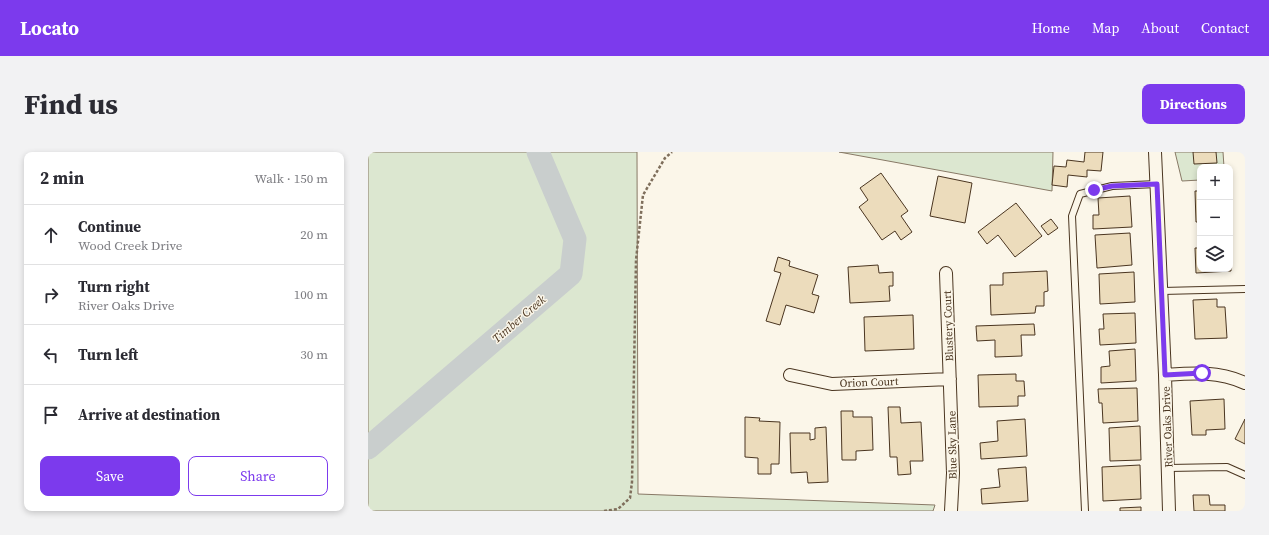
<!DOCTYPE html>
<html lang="en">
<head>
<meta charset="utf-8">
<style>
	:root { --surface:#fff; --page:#f2f2f3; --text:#2b2b33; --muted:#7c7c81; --line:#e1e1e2; --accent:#7c3aed }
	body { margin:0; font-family:"Source Serif 4",serif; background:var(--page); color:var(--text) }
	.controls { position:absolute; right:12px; top:12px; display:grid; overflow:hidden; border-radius:8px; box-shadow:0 2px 6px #0003 }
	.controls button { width:36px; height:36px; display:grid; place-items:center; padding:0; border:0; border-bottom:1px solid var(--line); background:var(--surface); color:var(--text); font:20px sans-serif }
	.stop { position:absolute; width:12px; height:12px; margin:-9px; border:3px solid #7c3aed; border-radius:50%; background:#fff }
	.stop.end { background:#7c3aed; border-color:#fff; box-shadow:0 1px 4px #0008 }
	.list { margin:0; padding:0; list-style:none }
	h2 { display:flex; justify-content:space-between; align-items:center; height:52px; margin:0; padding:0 16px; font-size:17px }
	h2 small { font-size:13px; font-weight:400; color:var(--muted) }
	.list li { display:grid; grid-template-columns:26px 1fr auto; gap:12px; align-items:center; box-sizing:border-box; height:60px; padding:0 16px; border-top:1px solid var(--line) }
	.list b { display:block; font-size:15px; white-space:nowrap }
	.list p { margin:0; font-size:13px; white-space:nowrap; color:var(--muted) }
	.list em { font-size:13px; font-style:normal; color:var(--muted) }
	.actions { display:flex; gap:8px; padding:12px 16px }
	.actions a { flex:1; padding:9px 0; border:1px solid var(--accent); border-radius:8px; text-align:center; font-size:14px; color:var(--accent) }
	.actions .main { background:var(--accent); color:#fff }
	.icon { flex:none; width:22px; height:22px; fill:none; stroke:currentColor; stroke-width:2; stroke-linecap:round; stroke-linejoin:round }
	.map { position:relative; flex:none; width:877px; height:359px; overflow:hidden; border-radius:8px }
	header { display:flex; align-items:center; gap:24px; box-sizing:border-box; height:56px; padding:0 20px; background:var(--accent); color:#fff }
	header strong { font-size:19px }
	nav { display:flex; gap:22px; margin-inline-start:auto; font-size:14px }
	.intro { display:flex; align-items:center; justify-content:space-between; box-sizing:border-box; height:96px; padding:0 24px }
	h1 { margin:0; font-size:28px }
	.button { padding:10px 18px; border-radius:8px; background:var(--accent); color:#fff; font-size:14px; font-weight:700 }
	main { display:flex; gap:24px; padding:0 24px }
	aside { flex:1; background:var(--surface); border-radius:8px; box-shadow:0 2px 6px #0003 }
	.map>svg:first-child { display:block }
	.green { fill:#dce7d0; stroke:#887966 }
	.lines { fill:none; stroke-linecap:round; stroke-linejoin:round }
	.river { stroke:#c9cecd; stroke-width:23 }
	.building { fill:#ecdcbc; stroke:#4a3520 }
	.lane-casing { stroke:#4a3520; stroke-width:8 }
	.street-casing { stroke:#4a3520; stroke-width:14 }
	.path { stroke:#7f6f5c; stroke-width:2.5; stroke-dasharray:3 2; stroke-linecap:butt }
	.lane { stroke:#fbf6e9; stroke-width:6 }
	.street { stroke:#fbf6e9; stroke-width:12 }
	.route { stroke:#7c3aed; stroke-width:5 }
	.labels { text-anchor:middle; stroke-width:3; stroke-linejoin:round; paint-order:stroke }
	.street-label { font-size:11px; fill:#4a3520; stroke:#fbf6e9 }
	.water-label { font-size:12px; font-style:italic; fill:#4a3520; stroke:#fbf6e9 }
</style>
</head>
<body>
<header>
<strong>Locato</strong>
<nav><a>Home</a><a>Map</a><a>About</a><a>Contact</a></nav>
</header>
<div class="intro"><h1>Find us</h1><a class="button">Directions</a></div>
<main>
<aside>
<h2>2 min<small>Walk · 150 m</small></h2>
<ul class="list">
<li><svg class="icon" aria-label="ahead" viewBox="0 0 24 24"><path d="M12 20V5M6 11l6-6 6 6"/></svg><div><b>Continue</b><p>Wood Creek Drive</p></div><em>20 m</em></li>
<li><svg class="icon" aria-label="right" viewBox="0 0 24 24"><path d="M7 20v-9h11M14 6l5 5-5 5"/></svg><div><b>Turn right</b><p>River Oaks Drive</p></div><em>100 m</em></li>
<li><svg class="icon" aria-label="left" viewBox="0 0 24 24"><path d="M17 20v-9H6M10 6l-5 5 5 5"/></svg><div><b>Turn left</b></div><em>30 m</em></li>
<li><svg class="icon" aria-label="arrive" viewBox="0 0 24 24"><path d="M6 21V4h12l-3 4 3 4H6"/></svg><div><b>Arrive at destination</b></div></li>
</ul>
<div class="actions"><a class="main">Save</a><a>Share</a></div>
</aside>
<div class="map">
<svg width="877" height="359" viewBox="0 0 877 359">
	<rect width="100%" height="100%" fill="#fbf6e9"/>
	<!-- green -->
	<path class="green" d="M0 0H269L270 342 567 353 565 359H0Z
		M471 0H685L684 39Z
		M807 0H855L856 15H832V28L814 29Z"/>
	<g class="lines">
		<!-- river -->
		<path class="river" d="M0 296 203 122 207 87 170 0"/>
	</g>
	<!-- building -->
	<path class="building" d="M717 0H735L733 19 719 18V25L700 23 699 35 684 33 686 14 698 15 699 8 716 10Z
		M825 0H848L849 11 826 12Z
		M513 21 540 59 533 64 544 80 533 88 527 79 514 88 491 55 500 48 492 36Z
		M570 24 604 31 597 71 562 64Z
		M862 37H863L864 58H862Z
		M827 39H832V70H828Z
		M762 44 764 75 725 77V63H731L730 46Z
		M648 51 674 84 647 105 630 83 619 92 610 80Z
		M683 67 690 76 680 83 673 74Z
		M762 81 764 113 729 116 727 83Z
		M862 94 863 119 828 121 827 96H832V117H862Z
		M410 105 422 109 421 114 450 123 444 142 451 144 446 161 418 153 412 173 398 169 413 121 406 119Z
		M510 113 511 121 525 120V134H521L522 149 482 151 480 115Z
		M679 119 680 139 676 140V154H668L667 161 623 163 622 133H635V121Z
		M766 120 767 150 732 152 731 122Z
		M849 147V155H857L859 186 827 187 825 148Z
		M767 161 768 191 732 193 731 177H736L735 162Z
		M545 163 546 197 497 199 496 165Z
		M666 172 667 183H653L654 204 627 205V188L609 189 608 174Z
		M767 197 768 229 733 231V215L742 214 741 199Z
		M648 222V229H656L657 244H650V254L611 255 610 223Z
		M769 236 770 269 735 271 734 251H731L730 237Z
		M856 247 857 277 838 278V283H824L822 249Z
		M520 255H532L533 271 553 270 555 309H542L543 322 530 323 529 305H522Z
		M473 259H485V265H504L505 298 488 299V308H474Z
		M377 265 392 266 391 269 412 270 411 312H403V322H390V306L377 305Z
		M657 267 659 304 613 307 612 291 630 289 629 269Z
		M877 267V292L867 287Z
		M772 274 773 308 742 309 741 276Z
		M458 275 460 330 440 331 439 320 423 321 422 281H442V288L447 287V276Z
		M772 313 773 347 735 349 734 315Z
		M658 315 660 349 614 352 613 337 632 335 630 317Z
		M825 343H841L842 353H857V359H826Z
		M773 355V359H752V356Z"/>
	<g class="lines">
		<!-- lane casing -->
		<g class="lane-casing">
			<path id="lane" d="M794 139 877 137
				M800 316 859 315 877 323
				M717 359 704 64 712 42 744 34 789 32"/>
		</g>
		<!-- street casing -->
		<g class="street-casing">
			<path id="street" d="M787 0 797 223 801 359
				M578 121 585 321 583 359
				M422 223 464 232 582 227
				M797 223C826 221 850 219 877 231"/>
		</g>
		<!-- path -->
		<path class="path" d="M236 359 250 357 262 346 264 330 268 108 275 43 297 6 304 0"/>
		<!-- lane -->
		<use href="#lane" class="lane"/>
		<!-- street -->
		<use href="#street" class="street"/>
	</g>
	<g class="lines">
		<!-- route -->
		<path class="route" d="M726 38 744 34 789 32 797 223 834 221"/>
	</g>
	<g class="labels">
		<!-- street labels -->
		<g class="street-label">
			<text transform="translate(580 174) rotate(-92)" y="4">Blustery Court</text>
			<text transform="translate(501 230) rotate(-2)" y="4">Orion Court</text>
			<text transform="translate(799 275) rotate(-92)" y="4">River Oaks Drive</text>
			<text transform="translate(584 293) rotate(-91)" y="4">Blue Sky Lane</text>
		</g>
		<!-- water labels -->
		<g class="water-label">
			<text transform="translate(151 167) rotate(-41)" y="4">Timber Creek</text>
		</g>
	</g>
</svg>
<div class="controls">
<button>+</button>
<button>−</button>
<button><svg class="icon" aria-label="layers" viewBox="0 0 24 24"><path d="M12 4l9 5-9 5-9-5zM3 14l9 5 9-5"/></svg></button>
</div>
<div class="stop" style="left:834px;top:221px"></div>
<div class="stop end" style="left:726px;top:38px"></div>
</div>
</main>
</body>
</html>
